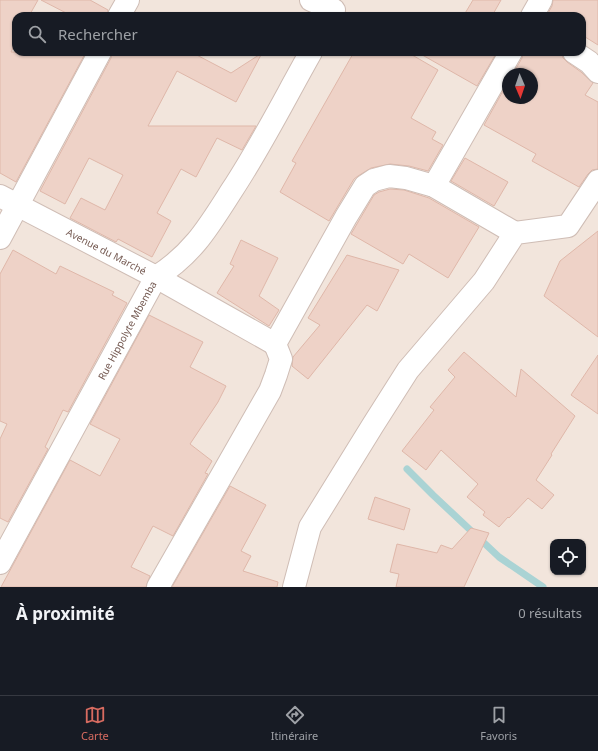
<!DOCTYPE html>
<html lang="fr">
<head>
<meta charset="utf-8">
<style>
	:root { --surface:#171b24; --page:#242831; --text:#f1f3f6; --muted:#9ea1a6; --line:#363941; --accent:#d76b60 }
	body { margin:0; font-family:"Noto Sans",sans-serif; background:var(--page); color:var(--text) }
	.controls { position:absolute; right:12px; bottom:12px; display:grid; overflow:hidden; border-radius:8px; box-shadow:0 1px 3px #0004 }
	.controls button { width:36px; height:36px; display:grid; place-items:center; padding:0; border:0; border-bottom:1px solid var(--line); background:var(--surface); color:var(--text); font:20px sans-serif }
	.compass { position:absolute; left:502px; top:68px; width:36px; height:36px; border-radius:50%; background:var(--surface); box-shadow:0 1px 3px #0004; rotate:178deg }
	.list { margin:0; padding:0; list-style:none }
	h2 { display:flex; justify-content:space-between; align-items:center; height:52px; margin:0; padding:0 16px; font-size:17px }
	h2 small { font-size:13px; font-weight:400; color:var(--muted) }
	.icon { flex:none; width:22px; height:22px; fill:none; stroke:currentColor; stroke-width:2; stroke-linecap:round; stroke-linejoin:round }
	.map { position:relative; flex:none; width:598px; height:587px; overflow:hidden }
	.search { position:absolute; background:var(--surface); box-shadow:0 1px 3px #0004; left:12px; right:12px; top:12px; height:44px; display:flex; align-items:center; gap:10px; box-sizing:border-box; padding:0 14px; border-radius:12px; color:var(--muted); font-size:15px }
	.sheet { height:108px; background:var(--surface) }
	nav { display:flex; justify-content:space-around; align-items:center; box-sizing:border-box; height:56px; border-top:1px solid var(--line); background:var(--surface); font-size:11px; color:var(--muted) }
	nav a { display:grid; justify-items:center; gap:2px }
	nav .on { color:var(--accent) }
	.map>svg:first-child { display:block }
	.residential { fill:#f2e5dc; fill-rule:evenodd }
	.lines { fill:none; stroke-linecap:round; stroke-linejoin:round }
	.stream { stroke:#aad3d4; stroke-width:7 }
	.building { fill:#eed2c7; stroke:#dfb7a9 }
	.minor-casing { stroke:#cfbdb5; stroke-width:24 }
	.minor { stroke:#fff; stroke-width:22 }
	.labels { text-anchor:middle; stroke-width:3; stroke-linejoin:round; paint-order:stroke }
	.street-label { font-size:10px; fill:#745951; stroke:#fef8f3 }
</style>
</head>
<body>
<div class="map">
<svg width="598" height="587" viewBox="0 0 598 587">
	<rect width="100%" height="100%" fill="#fbf4ed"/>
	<!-- residential -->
	<path class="residential" d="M0 0H598V587H0ZM16 16H582V52H16ZM508 74H532V98H508ZM553 542H583V572H553Z"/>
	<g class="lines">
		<!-- stream -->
		<path class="stream" d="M407 469 433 495 499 557 543 587"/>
	</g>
	<!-- building -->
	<path class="building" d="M0 0H38L29 16H16V42L11 52H86L16 182 0 173Z
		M41 0H90L108 10 107 16H72Z
		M473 0H501L492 16H466L464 15Z
		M553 0H598V45L582 35V16L547 15 552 6Z
		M112 52H191L231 73 262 53 236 102 177 71 148 126H256L242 150 217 138 196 177 181 169 157 213 171 221 152 257 118 239 116 242 70 218 81 198 105 210 123 175 89 158 65 204 40 191 111 58Z
		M354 52H407L438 70 411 118 436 132 432 139 443 145 428 171 409 166 390 164 371 168 358 176 354 179 329 221 280 192 296 163 292 161Z
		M417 52H497L477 86Z
		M523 52H562L563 58 567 62 581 72 593 83 585 95 598 102V169L592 170 588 174 579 187 532 161 536 154 484 125 508 82V98H532V74H513L522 58Z
		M465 158 508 182 494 206 451 181Z
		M390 189 404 190 429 198 479 227 448 278 409 254 403 264 351 234 374 195 379 192Z
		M598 231V337L544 296 560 261Z
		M241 240 278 258 259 296 279 310 269 326 217 293 234 266 230 264Z
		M13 250 56 274 60 266 114 292 112 295 127 303 68 412 63 410 45 447 48 449 8 522 0 518V439L7 424 0 421V274Z
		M347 255 399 270 377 311 367 305 308 379 292 366 293 357 320 325 308 318Z
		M149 315 203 342 190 367 226 386 218 402 190 444 212 461 205 473 208 474 173 536 153 526 131 567 150 576 146 587H1L70 460 100 476 120 439 90 424Z
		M464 352 516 397 521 369 575 416 551 454 552 455 536 480 554 495 542 509 528 498 509 518 508 517 499 527 483 515 485 512 467 497 478 484 441 450 426 470 402 451 434 410 430 407 455 377 448 370Z
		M598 355V414L571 395Z
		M230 486 266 505 241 551 251 556 243 571 278 582 277 587H172Z
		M375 497 410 509 404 530 368 519Z
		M471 528 489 533 464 587H396L399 574 390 572 397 544 437 553 441 545 452 549Z"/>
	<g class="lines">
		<!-- minor casing -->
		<g class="minor-casing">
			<g id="minor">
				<path d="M311 0 334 10"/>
				<path d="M119 16 128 0"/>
				<path d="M532 16 541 0"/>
				<path d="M574 52 589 62 598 72"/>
				<path d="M434 186 511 52"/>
				<path id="s1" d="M0 196 156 277 275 344"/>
				<path d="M0 238 100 52"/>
				<path id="s2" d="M0 563 156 277C193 254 209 226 232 190 261 146 285 98 311 52"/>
				<path d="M158 587 270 391 276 375 281 359 275 344 346 217 365 186 374 180 389 176 406 178 434 186 515 233"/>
				<path d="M294 587 310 527 373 425 408 370 484 281 515 233 568 226 598 181"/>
			</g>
		</g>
		<!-- minor -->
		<use href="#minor" class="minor"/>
	</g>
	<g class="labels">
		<!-- street labels -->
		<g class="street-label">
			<text dy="4" stroke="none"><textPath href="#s1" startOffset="120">Avenue du Marché</textPath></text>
			<text dy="4" stroke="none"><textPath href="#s2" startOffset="265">Rue Hippolyte Mbemba</textPath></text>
		</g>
	</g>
</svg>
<div class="controls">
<button><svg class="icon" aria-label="locate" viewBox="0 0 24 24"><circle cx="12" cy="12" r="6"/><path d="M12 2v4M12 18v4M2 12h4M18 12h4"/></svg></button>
</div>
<svg class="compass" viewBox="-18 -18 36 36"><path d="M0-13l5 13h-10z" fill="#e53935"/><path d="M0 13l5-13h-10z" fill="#9ea1a6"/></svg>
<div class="search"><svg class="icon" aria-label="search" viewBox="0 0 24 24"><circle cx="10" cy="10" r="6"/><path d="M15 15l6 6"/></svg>Rechercher</div>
</div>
<section class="sheet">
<h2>À proximité<small>0 résultats</small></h2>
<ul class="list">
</ul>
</section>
<nav>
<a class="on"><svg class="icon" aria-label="map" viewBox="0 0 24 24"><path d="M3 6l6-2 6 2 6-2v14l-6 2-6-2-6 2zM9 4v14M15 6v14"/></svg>Carte</a>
<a><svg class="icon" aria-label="directions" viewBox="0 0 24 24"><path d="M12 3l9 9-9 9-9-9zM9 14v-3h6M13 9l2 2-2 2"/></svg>Itinéraire</a>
<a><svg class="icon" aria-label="saved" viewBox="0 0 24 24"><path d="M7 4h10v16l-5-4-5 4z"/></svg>Favoris</a>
</nav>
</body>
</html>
